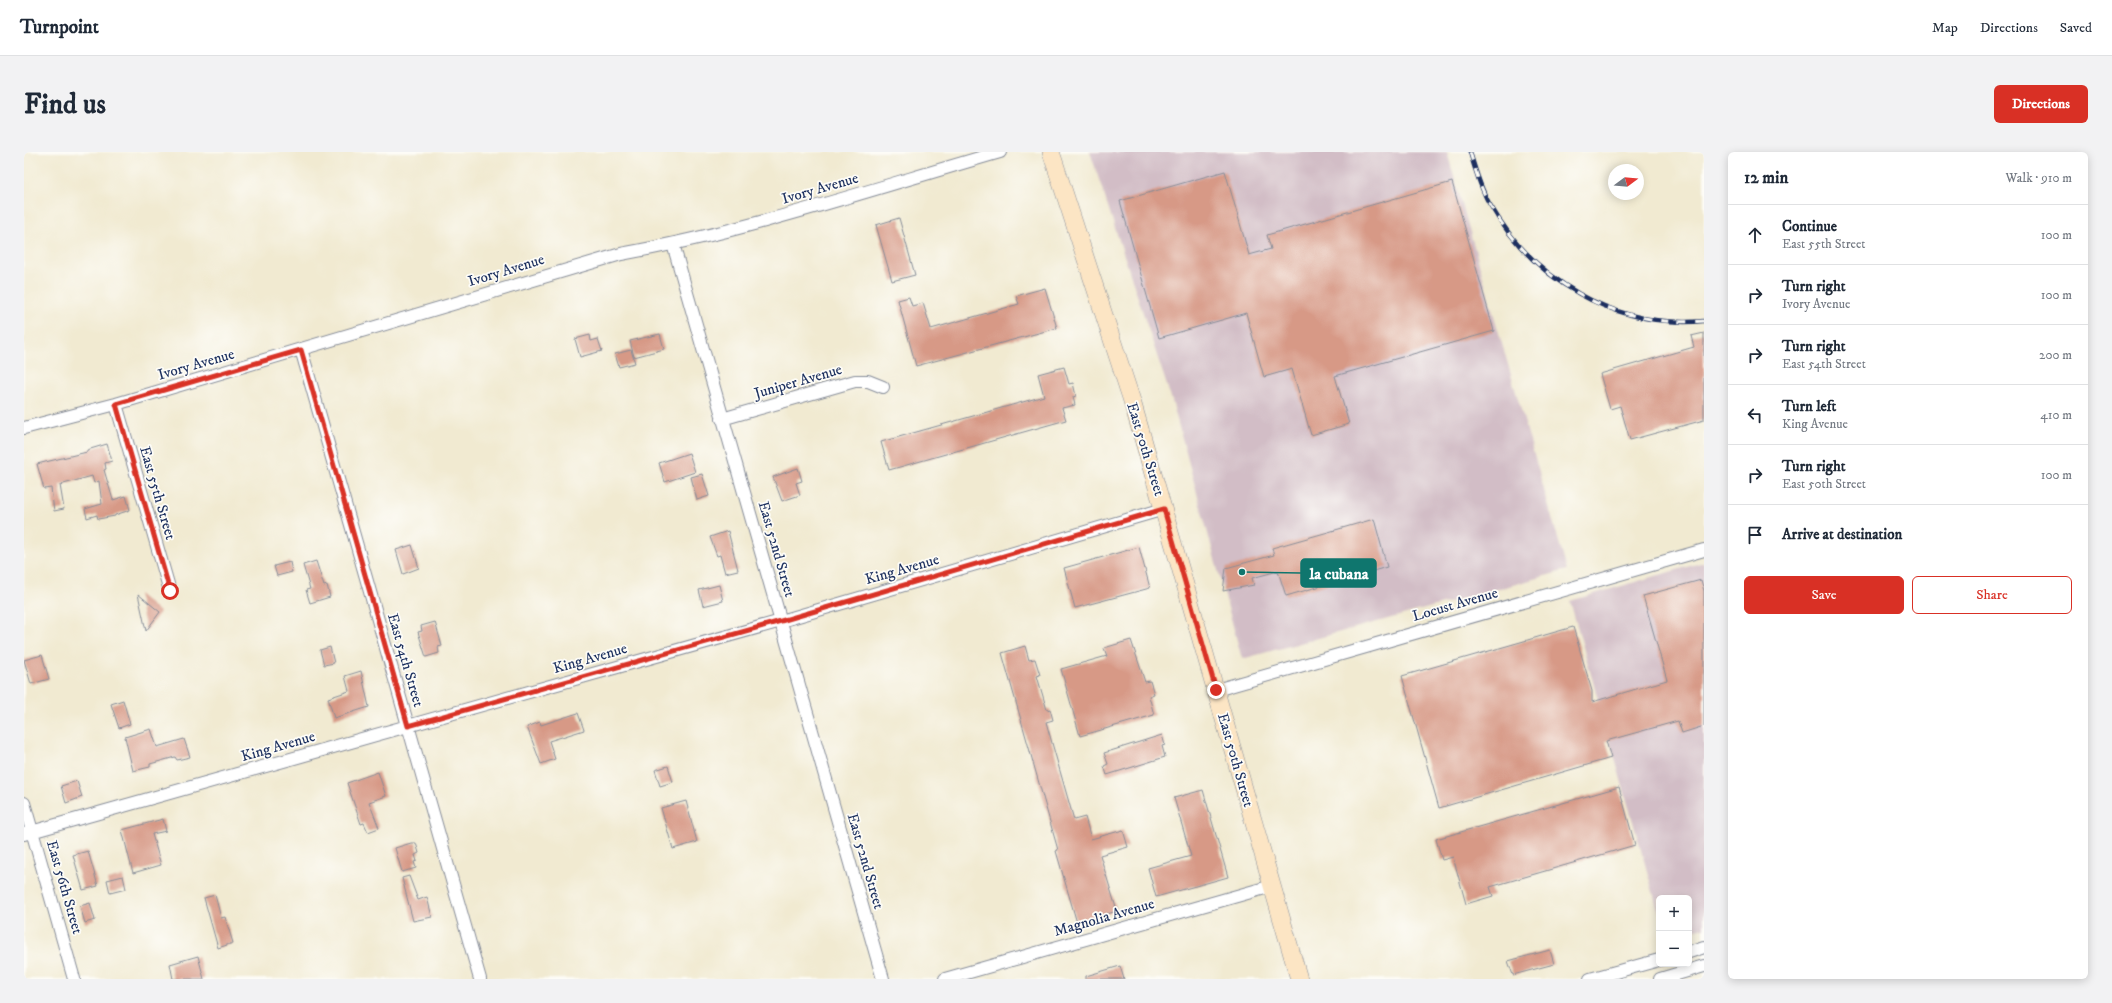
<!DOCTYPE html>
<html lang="en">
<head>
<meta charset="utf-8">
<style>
	:root { --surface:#fff; --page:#f2f2f3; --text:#1f2937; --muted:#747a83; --line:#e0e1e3; --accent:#d93025 }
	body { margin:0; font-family:"IM FELL DW Pica",serif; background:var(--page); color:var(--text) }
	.controls { position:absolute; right:12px; bottom:12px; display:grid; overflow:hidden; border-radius:6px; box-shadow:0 2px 10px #0003 }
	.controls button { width:36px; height:36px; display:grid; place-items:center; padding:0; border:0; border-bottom:1px solid var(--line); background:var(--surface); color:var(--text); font:20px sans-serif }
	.compass { position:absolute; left:1584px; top:12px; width:36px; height:36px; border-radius:50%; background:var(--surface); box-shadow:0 2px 10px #0003; rotate:74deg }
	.stop { position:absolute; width:12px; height:12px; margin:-9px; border:3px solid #d93025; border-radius:50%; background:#fff }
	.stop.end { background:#d93025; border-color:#fff; box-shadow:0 1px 4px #0008 }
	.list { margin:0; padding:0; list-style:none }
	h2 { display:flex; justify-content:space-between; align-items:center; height:52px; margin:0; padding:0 16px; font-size:17px }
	h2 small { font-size:13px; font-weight:400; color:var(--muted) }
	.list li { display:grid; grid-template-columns:26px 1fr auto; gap:12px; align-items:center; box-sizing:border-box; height:60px; padding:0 16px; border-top:1px solid var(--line) }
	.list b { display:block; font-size:15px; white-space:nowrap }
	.list p { margin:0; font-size:13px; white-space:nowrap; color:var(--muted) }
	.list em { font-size:13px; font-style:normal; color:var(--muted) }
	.actions { display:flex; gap:8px; padding:12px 16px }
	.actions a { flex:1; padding:9px 0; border:1px solid var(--accent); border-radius:6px; text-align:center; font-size:14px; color:var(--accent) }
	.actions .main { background:var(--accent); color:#fff }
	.icon { flex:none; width:22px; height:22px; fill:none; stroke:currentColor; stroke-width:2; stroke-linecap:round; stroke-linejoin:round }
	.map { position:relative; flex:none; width:1680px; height:827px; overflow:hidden; border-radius:6px }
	header { display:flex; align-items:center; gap:24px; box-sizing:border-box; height:56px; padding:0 20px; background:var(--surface); border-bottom:1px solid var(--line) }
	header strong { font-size:19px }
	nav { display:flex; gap:22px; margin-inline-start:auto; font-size:14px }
	.intro { display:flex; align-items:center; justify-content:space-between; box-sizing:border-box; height:96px; padding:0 24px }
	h1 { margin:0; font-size:28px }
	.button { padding:10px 18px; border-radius:6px; background:var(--accent); color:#fff; font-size:14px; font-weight:700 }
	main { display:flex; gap:24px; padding:0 24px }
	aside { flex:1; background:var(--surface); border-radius:6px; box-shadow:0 2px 10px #0003 }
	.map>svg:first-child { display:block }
	.industrial { fill:#d2bdc6 }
	.building { fill:#d79986 }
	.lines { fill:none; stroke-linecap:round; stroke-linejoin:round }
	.minor-casing { stroke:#868c98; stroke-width:14 }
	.secondary-casing { stroke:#868c98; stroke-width:18 }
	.minor { stroke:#fff; stroke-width:12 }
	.secondary { stroke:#fce5c4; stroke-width:17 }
	.rail-casing { stroke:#1b2f5e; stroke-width:4.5 }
	.rail { stroke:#fdfcf7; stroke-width:3; stroke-dasharray:9; stroke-linecap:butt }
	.route { stroke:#d93025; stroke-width:5 }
	.labels { text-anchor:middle; stroke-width:3.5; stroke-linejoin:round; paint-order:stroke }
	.street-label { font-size:15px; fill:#1b2f5e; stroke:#fdfcf7 }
	.leader { fill:none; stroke:#0f766e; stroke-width:1.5 }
	.callout-dot { fill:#0f766e; stroke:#fdfcf7; stroke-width:1.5 }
	.callout { fill:#0f766e; stroke:#0f766e; stroke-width:1.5 }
	.callout-label { font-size:16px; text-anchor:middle; font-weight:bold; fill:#fff }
</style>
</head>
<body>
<header>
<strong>Turnpoint</strong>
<nav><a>Map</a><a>Directions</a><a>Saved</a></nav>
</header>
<div class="intro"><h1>Find us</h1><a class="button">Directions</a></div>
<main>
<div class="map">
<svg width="1680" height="827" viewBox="0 0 1680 827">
	<rect width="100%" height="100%" fill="#fdfcf7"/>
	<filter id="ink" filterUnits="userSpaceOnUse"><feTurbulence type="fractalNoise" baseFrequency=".025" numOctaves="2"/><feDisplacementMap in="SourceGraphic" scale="8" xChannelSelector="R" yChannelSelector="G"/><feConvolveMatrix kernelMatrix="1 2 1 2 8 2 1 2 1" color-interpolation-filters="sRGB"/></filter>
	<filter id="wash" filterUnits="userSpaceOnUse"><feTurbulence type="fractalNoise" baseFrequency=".012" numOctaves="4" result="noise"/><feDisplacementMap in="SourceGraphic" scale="16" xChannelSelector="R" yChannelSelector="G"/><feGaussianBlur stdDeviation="0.9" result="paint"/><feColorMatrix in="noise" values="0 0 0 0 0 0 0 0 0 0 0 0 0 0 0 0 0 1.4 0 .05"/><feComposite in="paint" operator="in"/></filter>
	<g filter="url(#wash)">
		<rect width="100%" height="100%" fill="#f1ead1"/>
		<!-- industrial -->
		<path class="industrial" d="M1066 0H1423L1543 418 1218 507 1148 249Z
			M1680 410V776L1665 780V746H1635V761L1546 449Z"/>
		<g id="blocks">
			<!-- building -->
			<path class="building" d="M1201 19 1225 103 1247 97 1243 83 1428 30 1470 179 1311 224 1325 272 1287 283 1268 217 1240 225 1222 161 1135 186 1096 49Z
				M875 66 891 123 868 129 852 73Z
				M1021 136 1033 176 892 214 874 148 885 145 888 154 899 151 907 177 995 152 992 144Z
				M1680 181V268L1606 288 1596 254 1586 257 1576 222 1670 195 1667 184Z
				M636 182 640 197 610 205 606 189Z
				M566 183 567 189 574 187 578 199 556 205 551 187Z
				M607 198 611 211 595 215 591 202Z
				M1040 215 1045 232 1049 231 1052 244 1049 245 1051 253 1038 256 1042 268 865 318 857 290 1020 244 1014 222Z
				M83 292 88 309 81 311 82 317 80 318 89 348 102 344 106 358 91 363V364L74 367 73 363 63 366 61 357 78 352 75 329 70 331 68 324 36 333 40 357 30 359 27 336 20 337 13 312 63 300V298Z
				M665 301 671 320 641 330 635 311Z
				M774 316 778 329 772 331 776 343 758 349 749 325Z
				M678 322 685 344 673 348 667 325Z
				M1350 367 1363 415 1262 444 1254 419 1228 426 1230 433 1199 439 1202 416 1250 403 1248 396Z
				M704 379 714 418 701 421 696 403 693 404 686 385Z
				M388 393 395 416 379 422 372 398Z
				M1115 395 1126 436 1051 456 1040 416Z
				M292 409 300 434 303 433 306 445 286 451 282 438 286 437 279 413Z
				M266 410 268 420 253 424 250 414Z
				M1677 428 1680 439V574L1658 581 1654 569 1582 589 1587 606 1415 656 1378 524 1549 475 1568 539V550L1643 528 1619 444Z
				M695 433 699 449 679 454 675 438Z
				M114 442 136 460 122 479Z
				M411 470 418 494 414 495 415 501 402 505 394 480 398 479 397 474Z
				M1107 488 1121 530 1126 529 1130 542 1125 544 1130 563 1056 584 1037 517 1083 504 1080 496Z
				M1001 494 1005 508 1011 507 1016 523 1013 524 1023 558 1026 557 1029 568 1022 570 1050 668 1061 665 1067 687 1099 678 1104 695 1076 703 1093 759 1053 771 1032 699 1034 698 978 501Z
				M306 495 310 511 300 513 296 498Z
				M18 503 25 527 7 532 0 508Z
				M337 519 345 555 310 566 304 546 325 539 321 524Z
				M99 548 106 572 95 576 87 552Z
				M554 561 560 578 525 589 531 607 517 612 503 575 516 570 517 573Z
				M127 577 133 595 160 587 166 605 153 608 151 605 126 612V615L109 619 101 585Z
				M1138 583 1141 593 1138 594 1141 605 1083 623 1080 614 1084 612 1080 601Z
				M644 614 649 630 636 634 631 618Z
				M354 620 362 644 345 650 355 676 344 680 340 671 337 672 323 631Z
				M53 629 58 645 42 651 37 634Z
				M1595 635 1611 693 1466 735 1469 744 1442 752 1429 705 1418 708 1412 687Z
				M1179 638 1204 725 1132 745 1124 716 1167 704 1150 646Z
				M662 649 673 690 649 697 637 656Z
				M139 667 142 679 128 682 137 713 109 721 98 678Z
				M387 691H392L395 701 391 703 393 709 390 710 392 716 378 720 371 696Z
				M64 699 74 734 59 738 49 703Z
				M99 724 102 737 86 741 83 728Z
				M385 724 394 748 403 745 408 765 389 769 378 726Z
				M191 743 197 766 201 765 209 791 194 796 180 746Z
				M66 751 71 768 61 771 56 754Z
				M1526 798 1530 812 1489 823 1484 809Z
				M174 804 180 827H149L146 812Z
				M1096 814 1100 827H1062V824Z"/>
		</g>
	</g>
	<g filter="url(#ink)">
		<use href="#blocks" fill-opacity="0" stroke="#868c98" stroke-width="1"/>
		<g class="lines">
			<!-- minor casing -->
			<g class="minor-casing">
				<path id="minor" d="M649 92 859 827
					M277 197 456 827
					M92 252 146 439
					M698 267 831 229H844L859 235
					M0 276 92 252 597 102C725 79 851 36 976 0
					M1192 538 1680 398
					M0 651 50 827
					M0 682 757 469 1140 357
					M1665 800 1680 795
					M921 827 1248 734
					M1566 827 1635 808
					M1636 827 1680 814"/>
			</g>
			<!-- secondary casing -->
			<g class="secondary-casing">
				<path id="secondary" d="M1027 0 1108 249 1275 827"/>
			</g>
			<!-- minor -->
			<use href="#minor" class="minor"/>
			<!-- secondary -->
			<use href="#secondary" class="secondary"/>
			<!-- rail casing -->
			<g class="rail-casing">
				<path id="rail" d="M1446 0C1451 17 1456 35 1465 51 1509 128 1590 177 1680 169"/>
			</g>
			<!-- rail -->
			<use href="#rail" class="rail"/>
		</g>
	</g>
	<g class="lines" filter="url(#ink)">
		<!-- route -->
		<path class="route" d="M146 439 92 252 277 198 384 574 757 469 1140 357 1192 538"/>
	</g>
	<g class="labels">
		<!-- street labels -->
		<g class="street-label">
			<text transform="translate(796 36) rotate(-16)" y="5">Ivory Avenue</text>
			<text transform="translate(482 118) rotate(-17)" y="5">Ivory Avenue</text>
			<text transform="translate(172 212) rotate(-16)" y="5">Ivory Avenue</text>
			<text transform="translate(774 229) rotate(-16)" y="5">Juniper Avenue</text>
			<text transform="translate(1122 297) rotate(73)" y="5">East 50th Street</text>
			<text transform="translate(134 341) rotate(74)" y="5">East 55th Street</text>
			<text transform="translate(753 397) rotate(74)" y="5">East 52nd Street</text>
			<text transform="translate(878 417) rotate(-16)" y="5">King Avenue</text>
			<text transform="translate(1431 452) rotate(-16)" y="5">Locust Avenue</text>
			<text transform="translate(566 506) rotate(-16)" y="5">King Avenue</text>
			<text transform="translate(382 508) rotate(74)" y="5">East 54th Street</text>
			<text transform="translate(254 594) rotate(-16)" y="5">King Avenue</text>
			<text transform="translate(1212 608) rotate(74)" y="5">East 50th Street</text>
			<text transform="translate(842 709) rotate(74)" y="5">East 52nd Street</text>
			<text transform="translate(41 735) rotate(74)" y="5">East 56th Street</text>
			<text transform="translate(1080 765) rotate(-16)" y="5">Magnolia Avenue</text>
		</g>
	</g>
	<!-- callouts -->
	<path class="leader" d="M1218 420L1277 421"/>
	<circle class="callout-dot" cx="1218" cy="420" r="4"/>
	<rect class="callout" x="1277" y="407" width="75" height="28" rx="4"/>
	<g class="callout-label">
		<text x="1315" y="427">la cubana</text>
	</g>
</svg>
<div class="controls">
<button>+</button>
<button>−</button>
</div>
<svg class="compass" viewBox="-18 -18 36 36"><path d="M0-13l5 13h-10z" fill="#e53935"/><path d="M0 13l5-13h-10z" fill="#747a83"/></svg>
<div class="stop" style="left:146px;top:439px"></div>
<div class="stop end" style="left:1192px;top:538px"></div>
</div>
<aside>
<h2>12 min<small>Walk · 910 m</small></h2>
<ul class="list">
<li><svg class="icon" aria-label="ahead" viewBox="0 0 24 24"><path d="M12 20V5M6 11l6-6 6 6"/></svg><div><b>Continue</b><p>East 55th Street</p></div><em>100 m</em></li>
<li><svg class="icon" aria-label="right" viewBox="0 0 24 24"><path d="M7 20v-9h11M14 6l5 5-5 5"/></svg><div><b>Turn right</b><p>Ivory Avenue</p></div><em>100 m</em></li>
<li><svg class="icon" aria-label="right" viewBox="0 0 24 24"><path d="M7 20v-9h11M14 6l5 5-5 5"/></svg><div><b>Turn right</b><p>East 54th Street</p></div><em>200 m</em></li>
<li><svg class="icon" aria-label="left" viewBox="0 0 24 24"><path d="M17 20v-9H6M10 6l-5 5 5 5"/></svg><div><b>Turn left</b><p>King Avenue</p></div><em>410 m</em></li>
<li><svg class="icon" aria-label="right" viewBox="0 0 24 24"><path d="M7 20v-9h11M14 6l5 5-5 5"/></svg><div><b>Turn right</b><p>East 50th Street</p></div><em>100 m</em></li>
<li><svg class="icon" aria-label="arrive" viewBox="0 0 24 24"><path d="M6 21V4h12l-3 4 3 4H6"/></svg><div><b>Arrive at destination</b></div></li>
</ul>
<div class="actions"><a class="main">Save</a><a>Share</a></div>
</aside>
</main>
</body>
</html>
